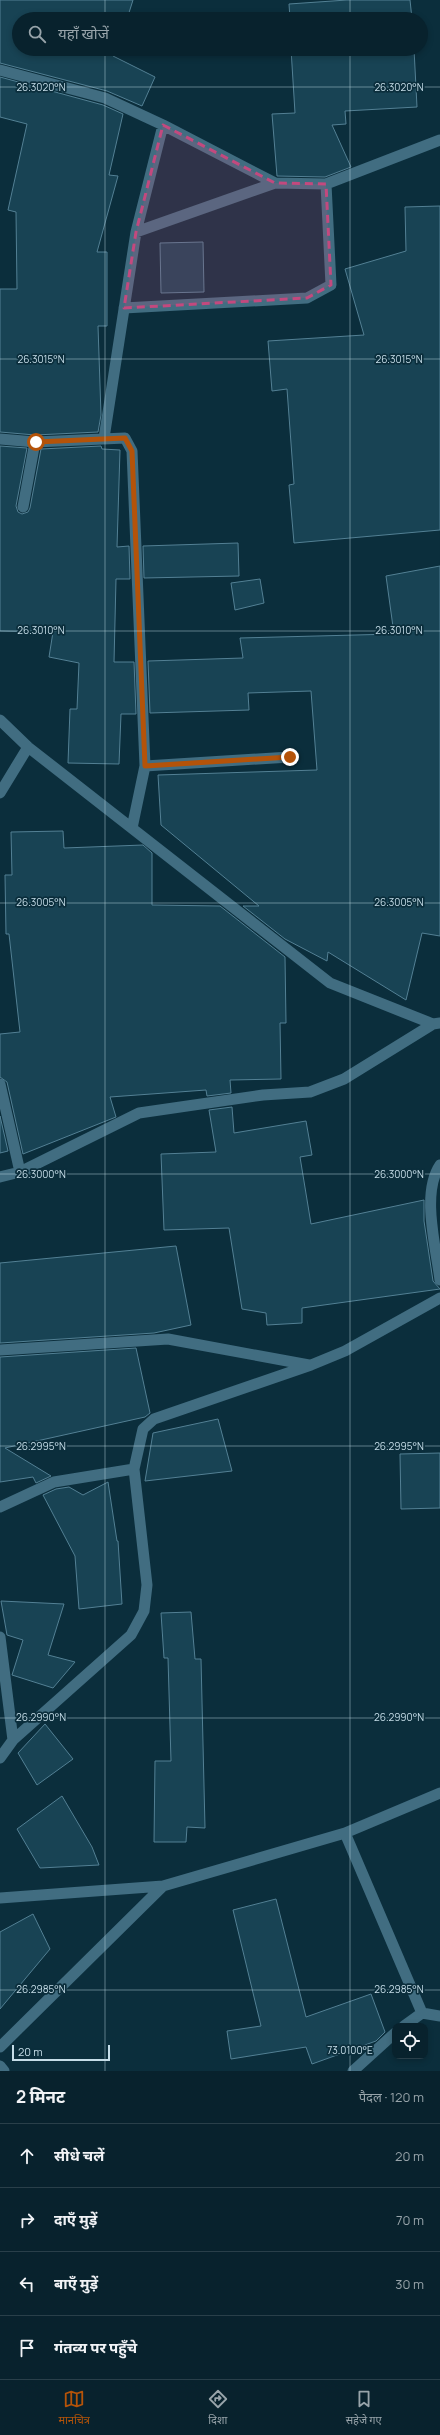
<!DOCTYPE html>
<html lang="hi">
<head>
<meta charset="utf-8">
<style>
	:root { --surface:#08222d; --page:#162f39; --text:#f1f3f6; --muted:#98a4aa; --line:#293f49; --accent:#b45309 }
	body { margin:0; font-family:Manrope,"Noto Sans Devanagari",sans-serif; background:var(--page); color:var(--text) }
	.controls { position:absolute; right:12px; bottom:12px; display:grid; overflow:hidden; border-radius:8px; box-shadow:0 2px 6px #0003 }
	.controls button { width:36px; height:36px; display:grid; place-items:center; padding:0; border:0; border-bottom:1px solid var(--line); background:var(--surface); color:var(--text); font:20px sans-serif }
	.scale { position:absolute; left:12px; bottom:10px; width:98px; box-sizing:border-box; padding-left:4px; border:2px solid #c6dde8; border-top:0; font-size:11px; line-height:14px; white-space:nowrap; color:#c6dde8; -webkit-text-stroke:3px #0b2e3c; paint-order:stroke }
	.stop { position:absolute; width:12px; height:12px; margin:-9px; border:3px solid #b45309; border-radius:50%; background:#fff }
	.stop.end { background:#b45309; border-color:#fff; box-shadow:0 1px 4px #0008 }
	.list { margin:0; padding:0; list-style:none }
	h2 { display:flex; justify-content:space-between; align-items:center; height:52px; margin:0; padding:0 16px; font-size:17px }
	h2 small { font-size:13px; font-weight:400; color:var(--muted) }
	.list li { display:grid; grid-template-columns:26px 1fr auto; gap:12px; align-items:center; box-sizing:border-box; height:64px; padding:0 16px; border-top:1px solid var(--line) }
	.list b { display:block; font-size:15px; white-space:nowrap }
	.list em { font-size:13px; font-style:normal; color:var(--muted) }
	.icon { flex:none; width:22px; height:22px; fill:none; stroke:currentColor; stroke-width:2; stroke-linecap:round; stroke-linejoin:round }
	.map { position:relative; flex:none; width:440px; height:2071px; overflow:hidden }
	.search { position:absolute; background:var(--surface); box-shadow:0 2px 6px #0003; left:12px; right:12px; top:12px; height:44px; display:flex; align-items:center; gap:10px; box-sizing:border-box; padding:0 14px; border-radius:22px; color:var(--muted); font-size:15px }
	.sheet { height:308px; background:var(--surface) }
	nav { display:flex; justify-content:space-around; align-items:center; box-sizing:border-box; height:56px; border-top:1px solid var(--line); background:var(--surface); font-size:11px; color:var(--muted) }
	nav a { display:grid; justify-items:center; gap:2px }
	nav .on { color:var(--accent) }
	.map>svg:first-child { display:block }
	.building { fill:#184354; stroke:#538094 }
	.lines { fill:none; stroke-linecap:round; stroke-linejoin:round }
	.minor { stroke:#416d81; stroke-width:11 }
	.route { stroke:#b45309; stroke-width:5 }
	.marked { fill:#c3497e; fill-opacity:0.2; stroke:#c3497e; stroke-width:3; stroke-dasharray:8 5; stroke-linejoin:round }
	.ticks { fill:none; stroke:#c6dde8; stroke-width:1; stroke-opacity:0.45 }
	.ticks-label { font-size:10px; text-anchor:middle; fill:#c6dde8; stroke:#0b2e3c; stroke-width:3.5; stroke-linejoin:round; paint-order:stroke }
</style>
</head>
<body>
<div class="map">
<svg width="440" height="2071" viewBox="0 0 440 2071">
	<rect width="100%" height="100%" fill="#0b2e3c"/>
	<!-- building -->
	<path class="building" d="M0 0H133L127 19H19V49H116L113 56 155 77 142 106 107 91 0 63Z
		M347 0H410L412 19H290L289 4Z
		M291 49H414L417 107 345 111 346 124 332 125 351 167 325 177 277 176 272 114 295 113Z
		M0 77 103 105 123 114 109 175 118 176 97 252H107V326H98L101 415 98 432 35 435 0 432V289H17L16 212 8 210 27 124 0 117Z
		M440 206V530L294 543 289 485 294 484 287 389 272 391 268 341 364 335 345 269 406 251 405 207Z
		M203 242 204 292 161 293 160 243Z
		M0 446 27 448 16 506 18 512 22 514 28 512 30 508 41 449 101 446 102 449 120 450 117 547 129 546 130 579H116L114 662H134L136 714H121L119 764 68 763 70 709H77L79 663 49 657 53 632 0 631Z
		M238 543 239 576 144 578 143 546Z
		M440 566V936L422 933 406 1000 328 952 327 961 285 939 243 906H259L161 825 158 775 317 770 311 691 248 693 249 710 150 713 148 661 243 658 240 638 394 634 386 576Z
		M260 579 264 603 235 610 231 583Z
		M63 831 64 848 143 845 152 853V905L220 906 285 957 286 1023H280L281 1079 230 1080 231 1093 207 1096 206 1090 110 1097 116 1117 23 1154 7 1082 0 1077V1034L20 1032 9 934H6L5 875H12L11 832Z
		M232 1107 234 1133 306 1121 312 1155 300 1157 311 1224 424 1200V1221L433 1281 440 1289 302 1308V1323L267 1325 266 1313 242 1309 229 1228 164 1230 161 1154 216 1152 209 1110Z
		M0 1116 8 1151 0 1153Z
		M176 1246 191 1325 154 1333 0 1343V1263Z
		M136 1348 150 1413 145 1417 5 1448 51 1476 36 1483 33 1477 0 1482V1357Z
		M218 1419 232 1471 145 1481 153 1433Z
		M440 1453V1508L401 1509 400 1454Z
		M108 1482 117 1541H118L122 1604 79 1609 75 1556 43 1495 56 1489 69 1487 83 1495Z
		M1 1601 64 1604 48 1655 75 1662 53 1688 12 1675 23 1640 7 1635Z
		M191 1612 195 1659H201L205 1828 187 1827 186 1842H154L155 1761H171L168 1658H164L161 1613Z
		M45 1724 73 1759 37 1785 18 1753Z
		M62 1796 92 1847 99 1865 40 1868 17 1829Z
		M276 1899 306 2017 371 1994 385 2032 376 2041 312 2064 306 2047 231 2059 227 2031 261 2026 233 1910Z
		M33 1914 50 1949 0 2009V1932Z"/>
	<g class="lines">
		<!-- minor -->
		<path class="minor" d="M0 70 105 98 163 125 275 183 326 184 440 140
			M136 232 275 183
			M124 308 307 298 331 285 326 184
			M104 438 136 232 163 125
			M0 439 35 442 125 438 132 451 145 766 132 828
			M23 507 35 442
			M0 720 28 747 330 983 433 1024 440 1023
			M145 766 290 757
			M0 793 28 747
			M0 1084 20 1172
			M440 1165C421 1193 436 1247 440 1280
			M0 1177 20 1172 139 1113 263 1095 310 1092 344 1079 433 1024
			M0 1350 168 1339 309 1365
			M0 1507 54 1482 134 1469
			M0 1637 13 1740
			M0 1758 13 1740 131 1635 144 1611 147 1585 134 1469 143 1429 154 1419 311 1365 345 1351 440 1298
			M345 1833 422 2013
			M163 1886 345 1833 440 1793
			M0 1898 163 1886 0 2047
			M404 2026 422 2013 440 2016
			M0 2066 4 2071
			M353 2071 395 2033"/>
	</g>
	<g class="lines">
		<!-- route -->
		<path class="route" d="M36 442 125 438 132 451 145 766 290 757"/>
	</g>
	<!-- marked area -->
	<path class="marked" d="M163 125 275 183 326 184 331 285 307 298 124 308 136 232Z"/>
	<!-- ticks -->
	<path class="ticks" d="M105 0V19M350 0V19M105 49V2071M350 49V2071M0 87H440M0 359H440M0 631H440M0 903H440M0 1174H440M0 1446H440M0 1718H440M0 1990H440"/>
	<g class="ticks-label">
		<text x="41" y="91">26.3020°N</text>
		<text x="399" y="91">26.3020°N</text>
		<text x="41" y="363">26.3015°N</text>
		<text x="399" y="363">26.3015°N</text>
		<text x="41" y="634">26.3010°N</text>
		<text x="399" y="634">26.3010°N</text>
		<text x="41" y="906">26.3005°N</text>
		<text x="399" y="906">26.3005°N</text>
		<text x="41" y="1178">26.3000°N</text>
		<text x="399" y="1178">26.3000°N</text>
		<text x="41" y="1450">26.2995°N</text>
		<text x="399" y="1450">26.2995°N</text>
		<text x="41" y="1721">26.2990°N</text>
		<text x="399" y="1721">26.2990°N</text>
		<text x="41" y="1993">26.2985°N</text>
		<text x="399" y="1993">26.2985°N</text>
		<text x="350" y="2054">73.0100°E</text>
	</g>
</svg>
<div class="controls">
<button><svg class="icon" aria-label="locate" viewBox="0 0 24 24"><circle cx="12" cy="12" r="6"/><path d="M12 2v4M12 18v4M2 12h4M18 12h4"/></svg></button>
</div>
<div class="scale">20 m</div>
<div class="stop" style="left:36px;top:442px"></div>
<div class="stop end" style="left:290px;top:757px"></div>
<div class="search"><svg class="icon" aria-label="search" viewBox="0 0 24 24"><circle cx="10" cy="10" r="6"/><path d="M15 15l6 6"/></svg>यहाँ खोजें</div>
</div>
<section class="sheet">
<h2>2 मिनट<small>पैदल · 120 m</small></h2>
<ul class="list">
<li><svg class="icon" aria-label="ahead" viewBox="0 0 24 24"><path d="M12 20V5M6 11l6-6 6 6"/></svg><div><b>सीधे चलें</b></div><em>20 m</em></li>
<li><svg class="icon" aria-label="right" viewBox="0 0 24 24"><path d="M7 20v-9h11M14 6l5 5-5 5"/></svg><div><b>दाएँ मुड़ें</b></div><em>70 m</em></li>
<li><svg class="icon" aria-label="left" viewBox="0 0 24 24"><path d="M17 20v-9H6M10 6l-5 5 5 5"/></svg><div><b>बाएँ मुड़ें</b></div><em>30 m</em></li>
<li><svg class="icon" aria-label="arrive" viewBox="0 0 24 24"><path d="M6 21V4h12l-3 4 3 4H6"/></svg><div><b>गंतव्य पर पहुँचे</b></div></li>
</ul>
</section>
<nav>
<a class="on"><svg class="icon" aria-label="map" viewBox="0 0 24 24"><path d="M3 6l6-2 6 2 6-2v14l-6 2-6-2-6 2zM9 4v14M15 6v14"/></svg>मानचित्र</a>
<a><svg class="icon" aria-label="directions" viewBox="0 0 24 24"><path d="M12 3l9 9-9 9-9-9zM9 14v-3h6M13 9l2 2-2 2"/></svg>दिशा</a>
<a><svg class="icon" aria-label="saved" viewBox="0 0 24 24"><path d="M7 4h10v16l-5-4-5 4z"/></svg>सहेजे गए</a>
</nav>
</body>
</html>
